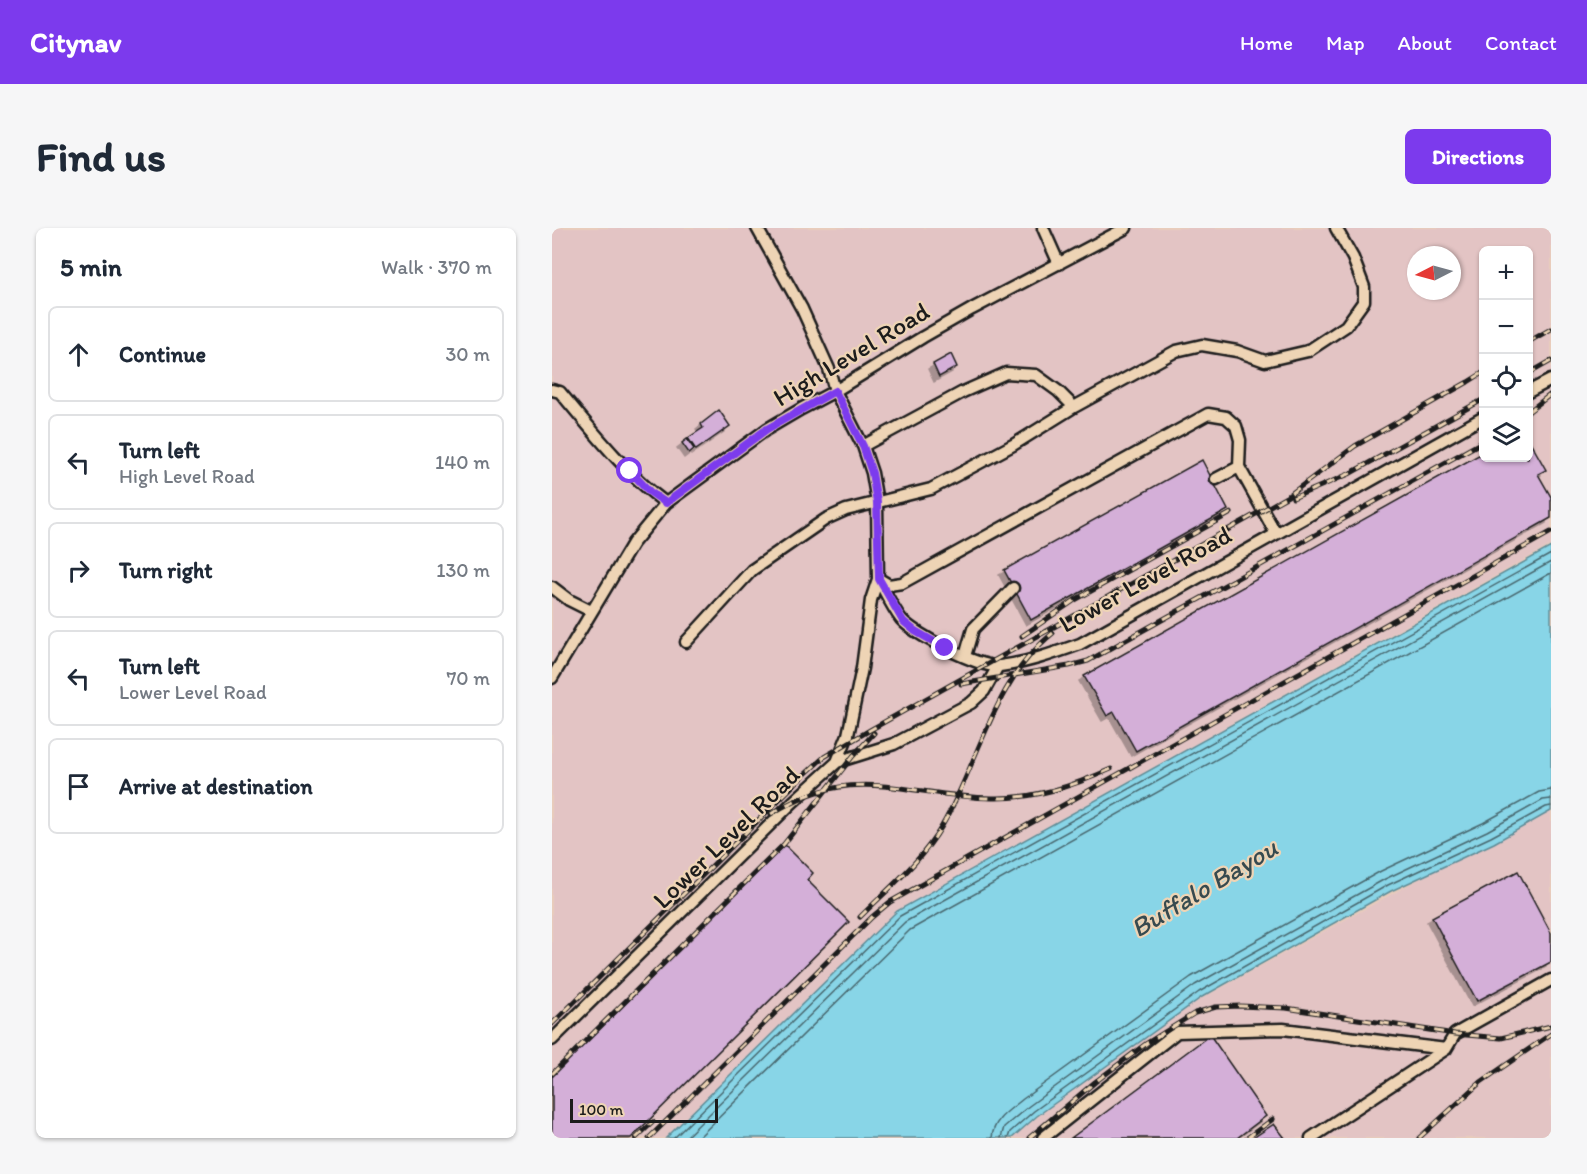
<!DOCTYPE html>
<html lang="en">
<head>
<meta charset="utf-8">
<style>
	:root { --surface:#fff; --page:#f6f6f7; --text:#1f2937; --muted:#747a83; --line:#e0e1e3; --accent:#7c3aed }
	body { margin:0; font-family:Itim,sans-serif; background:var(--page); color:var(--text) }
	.controls { position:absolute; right:18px; top:18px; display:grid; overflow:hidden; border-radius:9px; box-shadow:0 2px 4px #0004 }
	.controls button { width:54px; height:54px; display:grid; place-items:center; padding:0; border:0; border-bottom:2px solid var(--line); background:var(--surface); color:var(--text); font:30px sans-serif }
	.compass { position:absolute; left:855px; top:18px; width:54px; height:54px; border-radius:50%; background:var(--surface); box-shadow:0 2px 4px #0004; rotate:264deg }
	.scale { position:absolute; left:18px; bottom:15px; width:148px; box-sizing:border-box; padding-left:6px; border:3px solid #1c1c1c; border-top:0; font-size:16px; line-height:21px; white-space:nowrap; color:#1c1c1c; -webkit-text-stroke:4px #eed4b5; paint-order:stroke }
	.stop { position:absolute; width:18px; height:18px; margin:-14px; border:4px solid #7c3aed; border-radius:50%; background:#fff }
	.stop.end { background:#7c3aed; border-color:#fff; box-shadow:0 2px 6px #0008 }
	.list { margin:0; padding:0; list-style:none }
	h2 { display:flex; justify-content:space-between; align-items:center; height:78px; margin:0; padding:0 24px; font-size:26px }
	h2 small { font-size:20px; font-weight:400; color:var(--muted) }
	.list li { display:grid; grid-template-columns:39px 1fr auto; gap:18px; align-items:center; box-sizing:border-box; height:96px; margin:0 12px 12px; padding:0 12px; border:2px solid var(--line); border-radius:9px }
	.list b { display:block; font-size:22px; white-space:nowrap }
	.list p { margin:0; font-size:20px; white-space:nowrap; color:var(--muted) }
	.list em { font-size:20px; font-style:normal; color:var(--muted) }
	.icon { flex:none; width:33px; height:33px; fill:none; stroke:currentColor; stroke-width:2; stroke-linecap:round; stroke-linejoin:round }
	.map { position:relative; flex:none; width:999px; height:910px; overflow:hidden; border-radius:9px }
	header { display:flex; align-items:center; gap:36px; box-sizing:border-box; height:84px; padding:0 30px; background:var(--accent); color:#fff }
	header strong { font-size:28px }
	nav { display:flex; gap:33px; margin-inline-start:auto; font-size:21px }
	.intro { display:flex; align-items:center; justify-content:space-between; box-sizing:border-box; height:144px; padding:0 36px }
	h1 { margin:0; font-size:42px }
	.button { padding:15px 27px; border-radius:9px; background:var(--accent); color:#fff; font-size:21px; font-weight:700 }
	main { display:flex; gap:36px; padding:0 36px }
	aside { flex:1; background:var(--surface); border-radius:9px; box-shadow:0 2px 4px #0004 }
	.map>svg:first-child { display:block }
	.built { fill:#e3c4c4; fill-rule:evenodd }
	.water { fill:#88d5e7; stroke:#5d8b96; stroke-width:1.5 }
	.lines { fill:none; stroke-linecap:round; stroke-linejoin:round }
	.shore { stroke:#47666d; stroke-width:1.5 }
	.building { fill:#d4afd8; stroke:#1c1c1c; stroke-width:1.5; filter:url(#shadow) }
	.minor-casing { stroke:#1c1c1c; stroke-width:15 }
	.minor { stroke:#eed4b5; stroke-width:10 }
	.rail-casing { stroke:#1c1c1c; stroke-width:5 }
	.rail { stroke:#eed4b5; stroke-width:3; stroke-dasharray:9; stroke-linecap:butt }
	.route { stroke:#7c3aed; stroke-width:8 }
	.labels { text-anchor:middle; stroke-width:4.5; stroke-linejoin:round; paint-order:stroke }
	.street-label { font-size:26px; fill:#1c1c1c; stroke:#eed4b5 }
	.water-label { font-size:27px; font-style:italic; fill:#374a4f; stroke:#eed4b5 }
</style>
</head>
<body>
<header>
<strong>Citynav</strong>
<nav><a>Home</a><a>Map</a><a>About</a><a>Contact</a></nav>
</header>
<div class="intro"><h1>Find us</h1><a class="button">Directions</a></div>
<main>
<aside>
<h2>5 min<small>Walk · 370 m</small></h2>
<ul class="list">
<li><svg class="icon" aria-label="ahead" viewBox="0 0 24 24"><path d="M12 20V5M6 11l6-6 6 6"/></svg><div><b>Continue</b></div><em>30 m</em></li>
<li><svg class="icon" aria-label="left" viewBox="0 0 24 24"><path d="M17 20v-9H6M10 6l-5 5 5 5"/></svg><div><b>Turn left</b><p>High Level Road</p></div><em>140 m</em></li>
<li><svg class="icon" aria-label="right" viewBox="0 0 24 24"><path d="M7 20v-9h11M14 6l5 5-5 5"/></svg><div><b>Turn right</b></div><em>130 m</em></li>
<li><svg class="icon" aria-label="left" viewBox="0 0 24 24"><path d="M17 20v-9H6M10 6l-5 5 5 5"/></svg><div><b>Turn left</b><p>Lower Level Road</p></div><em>70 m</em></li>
<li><svg class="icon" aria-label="arrive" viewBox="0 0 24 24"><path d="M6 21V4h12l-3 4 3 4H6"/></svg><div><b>Arrive at destination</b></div></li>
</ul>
</aside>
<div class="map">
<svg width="999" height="910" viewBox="0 0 999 910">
	<defs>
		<filter id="shadow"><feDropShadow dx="-5" dy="5" stdDeviation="0" flood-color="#0004"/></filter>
	</defs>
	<rect width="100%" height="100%" fill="#e9cdbc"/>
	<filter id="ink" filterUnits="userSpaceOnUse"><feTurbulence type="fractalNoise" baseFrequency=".0167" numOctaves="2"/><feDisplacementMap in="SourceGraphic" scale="12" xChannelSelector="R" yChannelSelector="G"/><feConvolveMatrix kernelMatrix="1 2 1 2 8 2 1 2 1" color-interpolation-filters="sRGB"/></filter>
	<g filter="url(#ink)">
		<!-- built -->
		<path class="built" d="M0 0H999V317L345 683 115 910H0ZM932 22H976V230H932ZM864 27H900V63H864Z
			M999 579V910H460L491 884 634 779Z"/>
		<!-- water -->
		<path class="water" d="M999 319V583L942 615 839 663 650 769 485 888 460 910H114L345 683Z"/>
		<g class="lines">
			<!-- shore -->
			<path class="shore" d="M122 910 348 688 999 326
				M133 910 353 694 999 334
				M146 910 358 702 999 345
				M440 910C441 891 458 882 471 871L639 749 829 643 931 595 987 564 999 562
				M449 910 452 899 477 878 643 757 833 651 935 603 991 572 999 571
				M456 910 458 904 482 883 647 764 836 657 939 609 994 579 999 578"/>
		</g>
		<!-- building -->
		<path class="building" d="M399 126 405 139 387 149 381 136Z
			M167 182 178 198 144 222 136 210 151 200 149 196Z
			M976 210 994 242 986 246 999 269V290L584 523 562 484 555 488 532 448 932 224V230H976Z
			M135 211 142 221 137 225 130 215Z
			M650 232 676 282 479 392 452 342Z
			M233 617 261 645 255 652 297 694 79 910H0V849Z
			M966 643 999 705V734L925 773 880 689Z
			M658 807 714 888 685 910H519Z
			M722 896 733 910H701Z"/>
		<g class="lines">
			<!-- minor casing -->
			<g class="minor-casing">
				<path id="minor" d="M491 0 507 36
					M0 162 8 164C38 200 77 249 114 275
					M976 164 999 152
					M311 218 411 164 454 145 484 147 506 163 522 179
					M664 251 687 239
					M326 351C334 365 340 379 349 391 363 407 427 440 448 438 475 435 503 425 528 416L932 189
					M327 351 337 357 350 355 656 186 674 189 684 198 688 212 687 239 723 304
					M0 359 17 372 39 383
					M134 414 200 342 274 291 294 282 379 261 461 217 522 179 624 123 650 117 685 123 713 133 756 123 794 98 812 73V59L801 30 784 0
					M413 428 421 401 461 360
					M0 450 81 315 114 275 215 201 249 181 283 163 371 109 420 81 574 0
					M285 534 342 516 419 475 432 463 446 438
					M0 812 241 574 285 534 296 507 310 440 319 372 326 351 325 274 320 245 311 218 283 163 277 141 250 81 205 0
					M491 910 625 804 731 801 894 821
					M759 910 894 821 903 806 999 752"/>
			</g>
			<!-- minor -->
			<use href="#minor" class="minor"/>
			<!-- rail casing -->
			<g class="rail-casing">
				<path id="rail" d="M976 114 999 101
					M976 146 999 133
					M976 184 999 166
					M741 270 797 246 932 171
					M470 408 523 372 679 285
					M409 456 517 438 536 433 932 213
					M219 586C302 533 355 569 440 570 482 571 521 558 559 541
					M308 689C337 660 369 634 390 598 427 534 441 453 501 405
					M0 796 250 549 272 529 318 502 736 268 803 218 916 154 932 144
					M0 846 232 616 301 528 322 505
					M84 910 101 894
					M97 910 320 689 338 674 999 304
					M477 910 543 854 595 815 643 785 664 779 688 778 734 780 903 806 949 810 999 798
					M695 910 721 891
					M867 910 929 854 999 806"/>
			</g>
			<!-- rail -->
			<use href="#rail" class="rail"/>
		</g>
	</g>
	<g class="lines" filter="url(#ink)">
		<!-- route -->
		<path class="route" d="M78 243 98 264 114 275 215 201 283 163 311 218 320 245 325 274 327 351 351 393 363 403 393 420"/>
	</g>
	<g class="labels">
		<!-- street labels -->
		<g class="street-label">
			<text transform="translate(299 126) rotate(-31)" y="9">High Level Road</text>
			<text transform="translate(593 351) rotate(-29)" y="9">Lower Level Road</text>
			<text transform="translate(174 609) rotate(-44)" y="9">Lower Level Road</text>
		</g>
		<!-- water labels -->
		<g class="water-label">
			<text transform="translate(652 660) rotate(-31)" y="9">Buffalo Bayou</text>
		</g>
	</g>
</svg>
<div class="controls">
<button>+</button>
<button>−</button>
<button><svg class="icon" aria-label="locate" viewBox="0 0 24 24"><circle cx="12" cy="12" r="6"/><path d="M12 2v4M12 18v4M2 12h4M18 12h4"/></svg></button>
<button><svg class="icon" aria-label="layers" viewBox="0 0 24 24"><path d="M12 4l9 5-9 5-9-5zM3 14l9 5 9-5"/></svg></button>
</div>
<svg class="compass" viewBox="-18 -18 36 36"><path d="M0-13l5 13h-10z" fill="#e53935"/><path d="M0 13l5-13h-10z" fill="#747a83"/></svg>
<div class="scale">100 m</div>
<div class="stop" style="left:78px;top:243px"></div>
<div class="stop end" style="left:393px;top:420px"></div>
</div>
</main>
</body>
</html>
